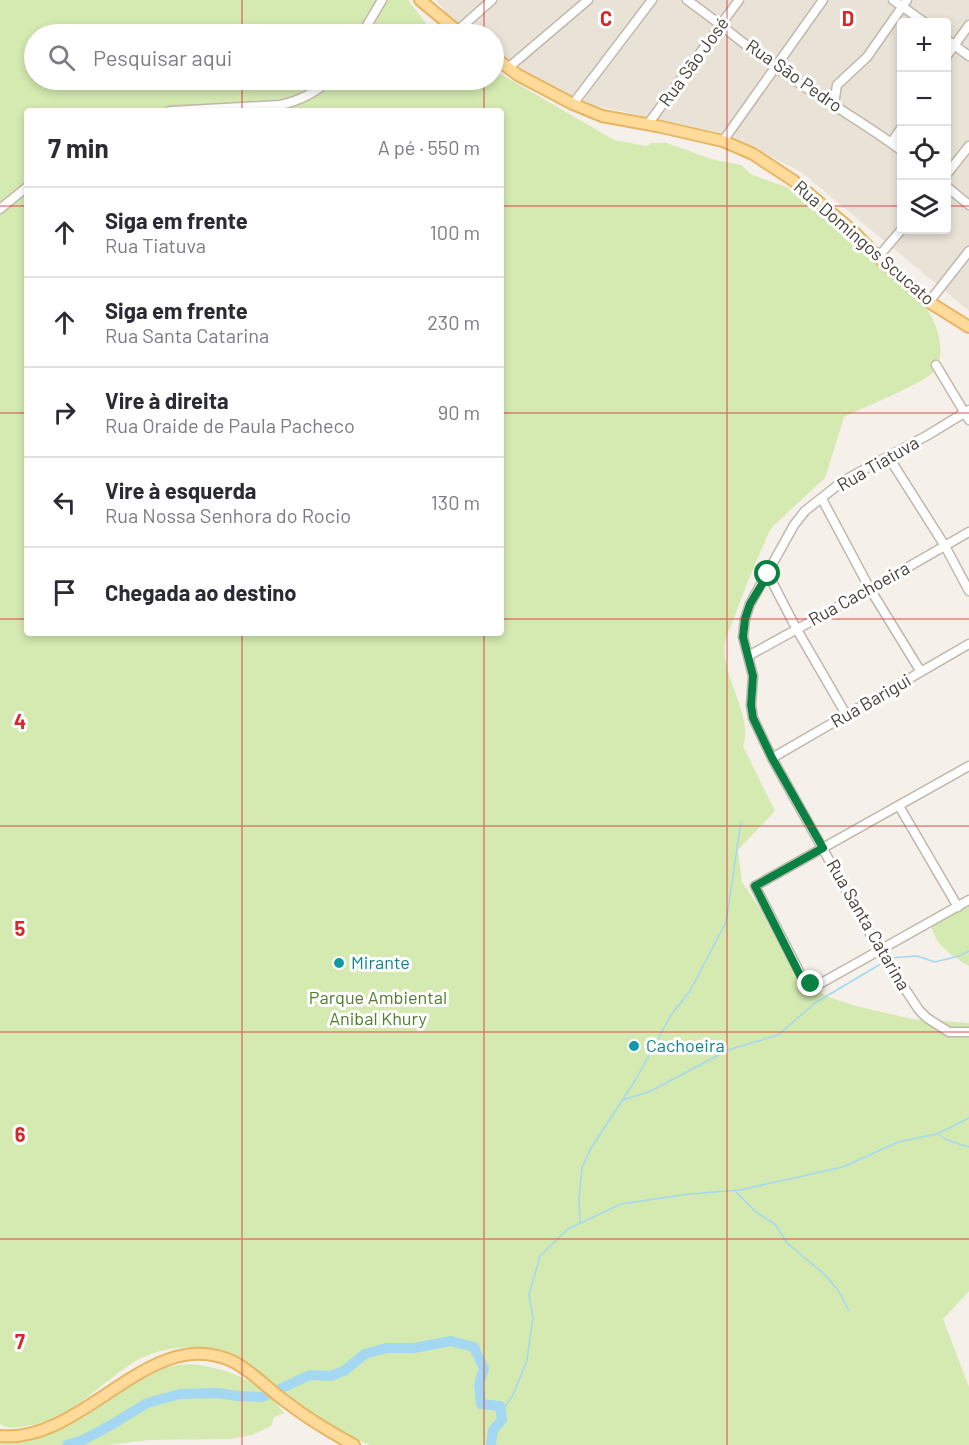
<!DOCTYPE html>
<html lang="pt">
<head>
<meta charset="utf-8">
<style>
	:root { --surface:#fff; --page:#f2f2f3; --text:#2b2b33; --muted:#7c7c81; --line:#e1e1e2 }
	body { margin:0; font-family:Barlow,sans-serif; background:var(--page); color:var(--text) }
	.controls { position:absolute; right:18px; top:18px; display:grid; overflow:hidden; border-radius:6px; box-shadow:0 3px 9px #0003 }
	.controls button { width:54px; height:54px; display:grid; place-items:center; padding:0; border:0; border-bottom:2px solid var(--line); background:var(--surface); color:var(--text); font:30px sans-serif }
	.stop { position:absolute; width:18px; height:18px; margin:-14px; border:4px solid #0b8043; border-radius:50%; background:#fff }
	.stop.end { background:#0b8043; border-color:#fff; box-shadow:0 2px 6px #0008 }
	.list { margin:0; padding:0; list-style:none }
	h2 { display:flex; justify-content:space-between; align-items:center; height:78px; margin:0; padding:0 24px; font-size:26px }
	h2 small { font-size:20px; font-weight:400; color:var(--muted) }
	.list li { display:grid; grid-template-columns:39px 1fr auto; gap:18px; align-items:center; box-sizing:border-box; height:90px; padding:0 24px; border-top:2px solid var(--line) }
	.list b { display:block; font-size:22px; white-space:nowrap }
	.list p { margin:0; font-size:20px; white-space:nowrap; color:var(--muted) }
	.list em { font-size:20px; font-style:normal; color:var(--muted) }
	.icon { flex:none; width:33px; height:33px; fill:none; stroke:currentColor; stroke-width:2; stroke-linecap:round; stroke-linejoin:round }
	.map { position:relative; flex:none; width:969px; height:1445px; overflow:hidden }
	.search { position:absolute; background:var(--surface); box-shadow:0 3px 9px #0003; left:24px; top:24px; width:480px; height:66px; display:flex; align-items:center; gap:15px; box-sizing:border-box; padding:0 21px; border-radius:33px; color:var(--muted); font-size:22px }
	.panel { position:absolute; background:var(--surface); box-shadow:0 3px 9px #0003; left:24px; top:108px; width:480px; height:528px; border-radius:6px }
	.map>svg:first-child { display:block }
	.residential { fill:#e9e2d7; fill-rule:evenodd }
	.green { fill:#d4eab1; fill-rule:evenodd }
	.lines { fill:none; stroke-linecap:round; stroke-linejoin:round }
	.stream { stroke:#a4d8f2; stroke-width:1.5 }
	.river { stroke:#a4d8f2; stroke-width:10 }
	.minor-casing { stroke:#c1b7ab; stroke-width:11 }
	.major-casing { stroke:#e7b665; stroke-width:14 }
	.minor { stroke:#fff; stroke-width:8 }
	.major { stroke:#ffda98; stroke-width:10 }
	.route { stroke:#0b8043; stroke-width:8 }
	.grid { fill:none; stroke:#d62828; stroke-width:1.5; stroke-opacity:0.55 }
	.culture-dot { fill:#0f9aa8; stroke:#fff; stroke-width:2 }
	.labels { text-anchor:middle; stroke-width:6; stroke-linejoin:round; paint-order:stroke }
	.street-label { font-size:18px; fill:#494037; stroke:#fff }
	.culture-label { font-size:18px; fill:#0d838f; stroke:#fff; text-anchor:start }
	.park-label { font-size:18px; fill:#4f7d28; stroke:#fff }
	.grid-label { font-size:20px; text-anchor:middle; font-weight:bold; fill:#d62828; stroke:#fff; stroke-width:6; stroke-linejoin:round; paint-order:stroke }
</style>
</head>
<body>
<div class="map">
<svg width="969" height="1445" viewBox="0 0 969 1445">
	<rect width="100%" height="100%" fill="#f5f0e9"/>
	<!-- residential -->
	<path class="residential" d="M436 0H969V311L801 172 727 134 574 101 509 64 494 54V34H467L458 28ZM902 22H946V230H902Z"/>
	<!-- green -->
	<path class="green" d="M0 0H408L434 34H34V80H494V70L614 140 646 146 652 143H667L711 159 741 165 752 175 787 187 927 309C937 324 947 352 935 370 926 383 862 408 844 417L825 478 772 527 769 532C757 559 746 585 736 613 733 622 727 633 725 643 720 676 754 715 743 746L775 811 738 850 742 882 760 909 789 963 814 988 828 997 856 1006 912 1019 969 1023V1291L943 1319 969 1387V1445H370C354 1438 338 1433 323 1424 316 1420 309 1412 302 1407 259 1372 226 1336 165 1350 156 1352 147 1355 139 1359 101 1381 72 1420 26 1426 16 1428 9 1429 0 1424ZM27 111H501V633H27Z
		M969 901V966C952 956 934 945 931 924Z
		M191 1364C231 1369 260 1381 284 1413L274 1417 271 1426 252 1435 231 1439 148 1440 107 1445H0V1443C60 1445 101 1395 151 1372 163 1366 178 1365 191 1364Z"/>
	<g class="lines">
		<!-- stream -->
		<path class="stream" d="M890 958 917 956 935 962 959 956 969 951
			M623 1100 651 1091 728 1050 778 1035 815 1003 884 962
			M938 1134 947 1140 969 1147
			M735 1191 756 1212 775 1224 787 1243 823 1273 838 1290 849 1310
			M580 1223 579 1198 582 1168 591 1148 635 1081 671 1015 690 991 726 922 741 822
			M501 1413 513 1395 527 1360 533 1317 529 1295 540 1256 568 1229 621 1204 689 1194 740 1190 843 1167 898 1142 937 1134 969 1118"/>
		<!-- river -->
		<path class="river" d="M67 1445 83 1440 111 1425 147 1403 180 1394 218 1393 237 1396 262 1397 310 1375 330 1376 344 1371 365 1354 386 1348H414L451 1341 474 1347 484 1369 479 1384 481 1404 500 1406 502 1420 493 1430 491 1445"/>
		<!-- minor casing -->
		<g class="minor-casing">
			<path id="minor" d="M687 0C717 21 745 45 775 67 816 96 861 120 902 151
				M893 0 924 22
				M457 31 492 0
				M362 34 382 0
				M946 39 969 56
				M946 57 969 25
				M508 68 588 0
				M573 104 652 0
				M834 104 837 85 867 57 907 0
				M170 111 280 105C299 101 315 93 329 80
				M648 124 739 0
				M723 141 823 0
				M891 143 902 127
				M946 175 969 146
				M946 186 969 205
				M0 209 27 187
				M878 257 902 229
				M929 302 969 251
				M936 365 969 420
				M969 410 928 435 843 481 805 511 794 525 750 604 745 619 743 637 753 676 751 705 753 718 772 758 880 951 919 1010 927 1018 949 1032H969
				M888 456 945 546 969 591
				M822 499 870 589 921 672
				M768 574 796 628 847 716
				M748 656 870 589 969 532
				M772 758 969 644
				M969 766 755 886 802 977 811 984 823 982 969 900
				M899 806 958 907"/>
		</g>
		<!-- major casing -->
		<g class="major-casing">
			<path id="major" d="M420 0 461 34
				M494 57 518 75 573 104 602 116 657 126 723 141 753 154 794 181 854 232 878 257 929 302 969 327
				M0 1436C85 1444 151 1321 234 1362 253 1372 268 1389 285 1401 307 1418 330 1432 354 1445"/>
		</g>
		<!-- minor -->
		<use href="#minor" class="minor"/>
		<!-- major -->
		<use href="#major" class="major"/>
	</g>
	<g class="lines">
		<!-- route -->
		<path class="route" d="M768 574 750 604 745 619 743 637 753 676 751 705 753 718 772 758 823 848 755 886 801 977 811 984"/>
	</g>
	<!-- grid -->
	<path class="grid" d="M242 0V34M484 0V34M727 0V1445M242 80V111M484 80V111M0 206H27M501 206H902M946 206H969M0 413H27M501 413H969M0 619H27M501 619H969M242 633V1445M484 633V1445M0 826H969M0 1032H969M0 1239H969"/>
	<!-- markers -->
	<g class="culture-dot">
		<circle cx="339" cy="963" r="6"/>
		<circle cx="634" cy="1046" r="6"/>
	</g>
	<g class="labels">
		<!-- street labels -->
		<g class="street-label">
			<text transform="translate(694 62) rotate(-54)" y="6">Rua São José</text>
			<text transform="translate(794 76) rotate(35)" y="6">Rua São Pedro</text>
			<text transform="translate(864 243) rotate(41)" y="6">Rua Domingos Scucato</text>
			<text transform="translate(878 464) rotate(-30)" y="6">Rua Tiatuva</text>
			<text transform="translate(859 594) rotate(-29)" y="6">Rua Cachoeira</text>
			<text transform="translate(871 701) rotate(-30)" y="6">Rua Barigui</text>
			<text transform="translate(868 925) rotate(60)" y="6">Rua Santa Catarina</text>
		</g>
		<!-- culture labels -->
		<g class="culture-label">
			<text x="351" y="969">Mirante</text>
			<text x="646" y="1052">Cachoeira</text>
		</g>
		<!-- park labels -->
		<g class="park-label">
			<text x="378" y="1004">Parque Ambiental<tspan x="378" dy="21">Anibal Khury</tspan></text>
		</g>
	</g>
	<g class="grid-label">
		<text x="606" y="26">C</text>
		<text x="848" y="26">D</text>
		<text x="20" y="729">4</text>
		<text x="20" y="936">5</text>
		<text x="20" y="1142">6</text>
		<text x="20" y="1349">7</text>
	</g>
</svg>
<div class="controls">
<button>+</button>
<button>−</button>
<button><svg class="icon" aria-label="locate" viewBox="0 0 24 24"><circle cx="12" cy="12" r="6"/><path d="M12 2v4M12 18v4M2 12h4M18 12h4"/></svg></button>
<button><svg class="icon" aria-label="layers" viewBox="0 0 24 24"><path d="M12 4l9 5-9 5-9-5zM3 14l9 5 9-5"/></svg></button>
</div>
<div class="stop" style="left:768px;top:574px"></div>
<div class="stop end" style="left:811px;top:984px"></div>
<div class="search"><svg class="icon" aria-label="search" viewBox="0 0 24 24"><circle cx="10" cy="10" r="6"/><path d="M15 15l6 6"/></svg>Pesquisar aqui</div>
<section class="panel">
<h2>7 min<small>A pé · 550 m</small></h2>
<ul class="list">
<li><svg class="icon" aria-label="ahead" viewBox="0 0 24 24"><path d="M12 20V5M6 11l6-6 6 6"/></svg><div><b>Siga em frente</b><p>Rua Tiatuva</p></div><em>100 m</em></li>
<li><svg class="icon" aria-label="ahead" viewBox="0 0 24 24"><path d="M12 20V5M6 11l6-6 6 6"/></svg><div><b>Siga em frente</b><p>Rua Santa Catarina</p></div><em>230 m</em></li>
<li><svg class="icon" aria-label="right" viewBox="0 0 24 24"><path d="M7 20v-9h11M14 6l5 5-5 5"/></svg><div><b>Vire à direita</b><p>Rua Oraide de Paula Pacheco</p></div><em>90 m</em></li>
<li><svg class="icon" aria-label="left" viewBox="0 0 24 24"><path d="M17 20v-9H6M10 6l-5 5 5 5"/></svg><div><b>Vire à esquerda</b><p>Rua Nossa Senhora do Rocio</p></div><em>130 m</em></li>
<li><svg class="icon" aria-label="arrive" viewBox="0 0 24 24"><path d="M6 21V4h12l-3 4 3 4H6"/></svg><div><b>Chegada ao destino</b></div></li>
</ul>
</section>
</div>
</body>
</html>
